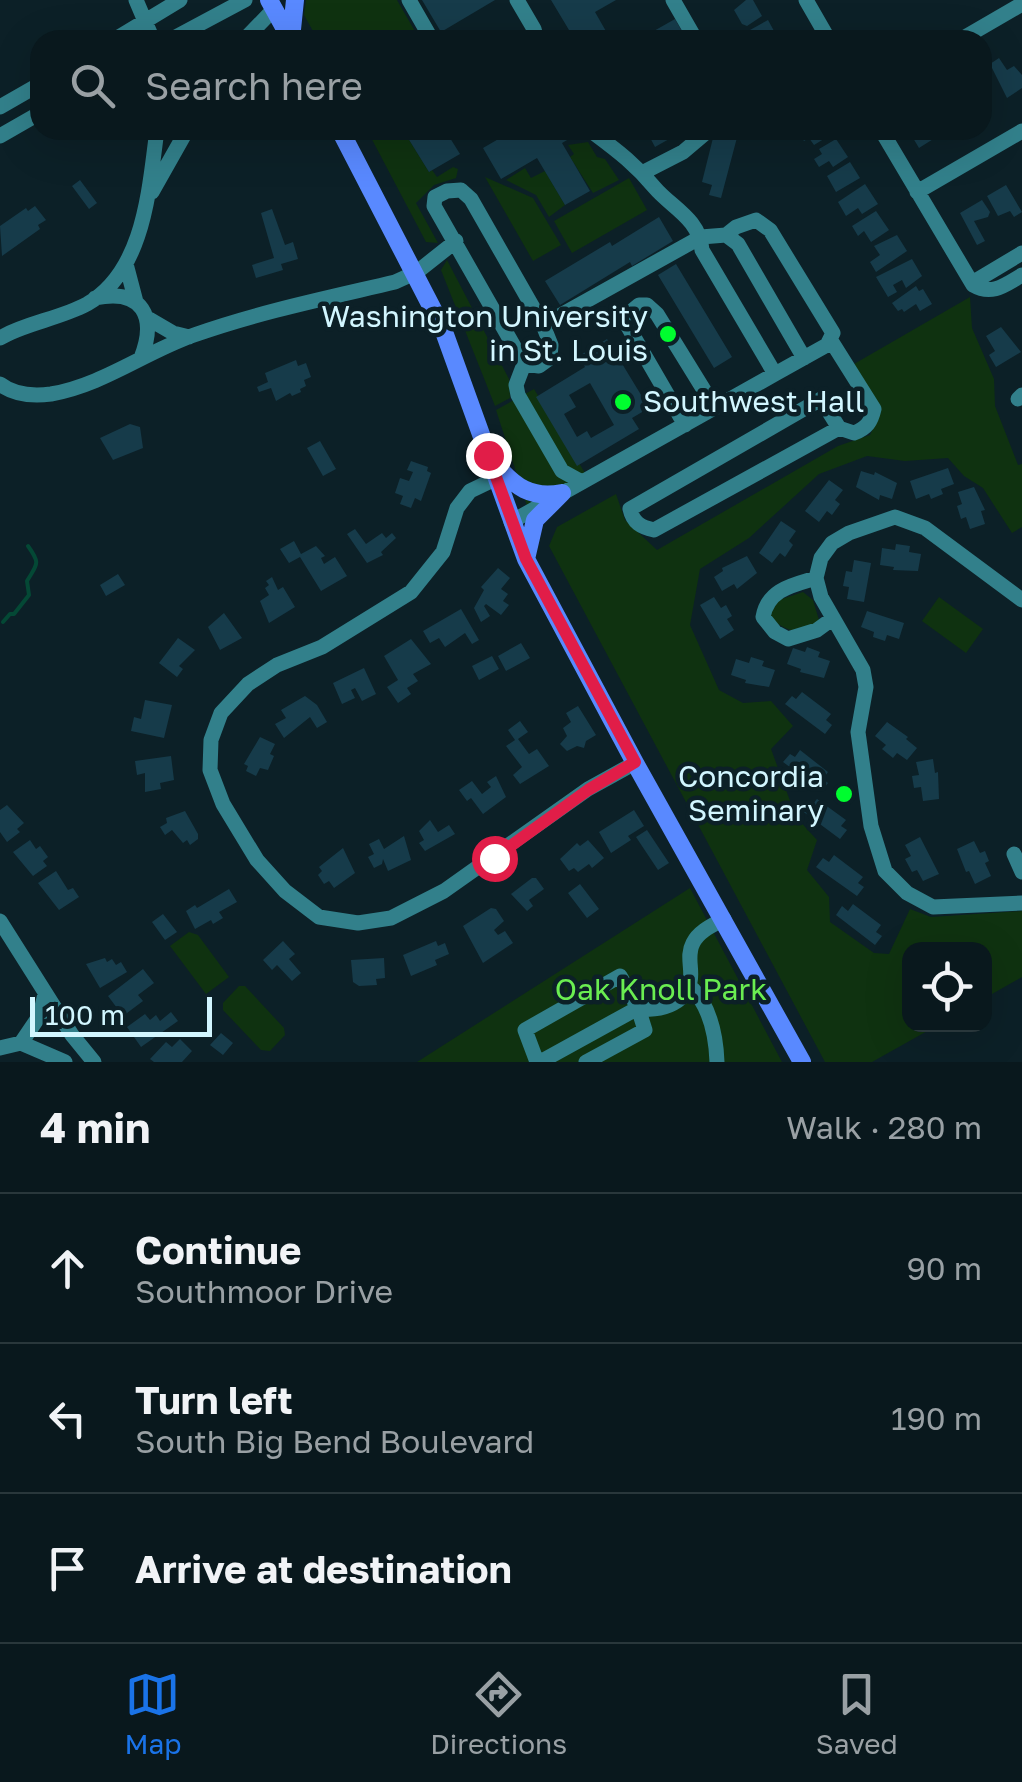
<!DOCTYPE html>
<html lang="en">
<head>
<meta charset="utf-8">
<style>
	:root { --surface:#09181d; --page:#17252a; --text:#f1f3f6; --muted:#99a0a4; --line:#29373b; --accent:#1a73e8 }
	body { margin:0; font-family:"Golos Text",sans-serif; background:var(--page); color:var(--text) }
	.controls { position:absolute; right:30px; bottom:30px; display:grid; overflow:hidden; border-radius:20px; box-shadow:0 10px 40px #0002 }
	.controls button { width:90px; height:90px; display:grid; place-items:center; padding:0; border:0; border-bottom:2px solid var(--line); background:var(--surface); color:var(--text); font:50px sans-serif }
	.scale { position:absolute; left:30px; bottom:25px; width:182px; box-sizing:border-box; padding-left:10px; border:5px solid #d2f6ff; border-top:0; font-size:28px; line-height:35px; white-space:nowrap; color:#d2f6ff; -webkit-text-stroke:8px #0c2027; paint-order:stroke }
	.stop { position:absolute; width:30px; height:30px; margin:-22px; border:8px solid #e11d48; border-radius:50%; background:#fff }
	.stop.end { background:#e11d48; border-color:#fff; box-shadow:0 2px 10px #0008 }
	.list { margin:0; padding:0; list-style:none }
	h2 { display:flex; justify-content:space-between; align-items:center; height:130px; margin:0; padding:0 40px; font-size:42px }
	h2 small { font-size:32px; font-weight:400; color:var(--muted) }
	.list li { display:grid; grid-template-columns:65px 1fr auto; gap:30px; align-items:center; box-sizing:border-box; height:150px; padding:0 40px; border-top:2px solid var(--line) }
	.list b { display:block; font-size:38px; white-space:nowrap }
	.list p { margin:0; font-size:32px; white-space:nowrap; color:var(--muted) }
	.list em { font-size:32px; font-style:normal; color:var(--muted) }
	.icon { flex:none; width:55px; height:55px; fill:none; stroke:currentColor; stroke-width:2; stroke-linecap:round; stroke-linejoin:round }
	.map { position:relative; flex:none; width:1022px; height:1062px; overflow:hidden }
	.search { position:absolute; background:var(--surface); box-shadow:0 10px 40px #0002; left:30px; right:30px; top:30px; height:110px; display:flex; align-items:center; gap:25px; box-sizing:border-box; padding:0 35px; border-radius:30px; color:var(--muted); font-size:38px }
	.sheet { height:580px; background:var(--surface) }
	nav { display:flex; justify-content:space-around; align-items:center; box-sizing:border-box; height:140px; border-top:2px solid var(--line); background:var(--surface); font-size:28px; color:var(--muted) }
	nav a { display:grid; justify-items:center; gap:5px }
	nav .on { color:var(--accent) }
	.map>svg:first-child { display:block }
	.green { fill:#0f3210 }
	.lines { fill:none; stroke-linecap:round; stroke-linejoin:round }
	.stream { stroke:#044835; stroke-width:4 }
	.building { fill:#163b4a; fill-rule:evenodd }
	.minor { stroke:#32808b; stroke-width:15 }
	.major { stroke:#5989ff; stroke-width:18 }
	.route { stroke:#e11d48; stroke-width:12 }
	.poi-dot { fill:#00fd2f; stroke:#0c2027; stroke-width:4 }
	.labels { text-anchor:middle; stroke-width:9; stroke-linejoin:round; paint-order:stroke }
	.poi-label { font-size:30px; fill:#d2f6ff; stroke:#0c2027; text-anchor:end }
	.park-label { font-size:30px; fill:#6aed51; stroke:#0c2027 }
</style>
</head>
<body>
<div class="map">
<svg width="1022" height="1062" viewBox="0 0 1022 1062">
	<rect width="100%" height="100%" fill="#0c2027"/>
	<!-- green -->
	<path class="green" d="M306 0H397L420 40H318L304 15Z
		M367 130H403L429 172 432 170 437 177 453 167 458 169 456 178 434 185 416 203 438 243 426 242Z
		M588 142 597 157 605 159 619 180 593 193 570 157 574 154 568 145Z
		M525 168 531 178 545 171 565 205 549 217 536 195 506 180Z
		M485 177 533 198 561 245 533 261Z
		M629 178 647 210 572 253 554 221Z
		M447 260 509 379 510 398 495 406 441 270Z
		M970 297 972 328 994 379 995 406 1018 465 1022 464V527L1012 533 983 488 964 476 948 458 905 461 867 456 819 474 749 538 700 569 690 625 719 690 743 703 771 701 793 726 771 749 796 817 817 840 807 870 829 897 830 922 874 953 889 954 910 909 931 917 1022 911V977L985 998 984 949H910V1024L938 1025 872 1062H825L549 546 557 527 616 494 625 520 657 550 838 446 870 435 881 412 854 364Z
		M534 389 585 473 527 506 496 410Z
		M803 592 813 600 819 620C803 638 783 631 769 616L779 600Z
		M939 597 983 629 966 653 922 621Z
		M690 888 782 1062H417Z
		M189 932 198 935 229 977 206 994 170 946Z
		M239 986H245L284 1028 285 1035 270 1051 261 1050 223 1010V1003Z"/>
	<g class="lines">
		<!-- stream -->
		<path class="stream" d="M3 622 10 614H14L29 595 27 581C37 564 41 564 28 546"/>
	</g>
	<!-- building -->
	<path class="building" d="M422 0H495L441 32Z
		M551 0H616L595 12 611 40H575Z
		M746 0H753L762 16 747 26 742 24 734 10Z
		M675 19 687 40H638Z
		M768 20 779 40H732Z
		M999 58 1007 70 1014 66 1022 75V88L1007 98 990 64Z
		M403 130H445L460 154 429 172Z
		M514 130H584L562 143 590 191 565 205 537 158 501 179 483 148Z
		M646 130H685L655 147Z
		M715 130H739L721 198 709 195 712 185 702 182Z
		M802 130H830L832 134 814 145 809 138 804 141 798 132Z
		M914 130H935L938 136 919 148 910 133Z
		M836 139 848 157 833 167 829 161 819 167 814 159 822 154 819 149Z
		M850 162 860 178 836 192 827 176Z
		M80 180 97 203 89 209 72 186Z
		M865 184 878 204 862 214 858 208 846 216 838 202Z
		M1006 185 1022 212 1014 217 1010 211 998 216 987 196Z
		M982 200 990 212 988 217 974 221 985 241 977 245 960 213Z
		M35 206 46 220 38 225 40 229 2 256 0 226 26 208 28 211Z
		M272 209 285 245 293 242 298 259 281 264 283 270 256 278 252 265 274 258 261 213Z
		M876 211 889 230 871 242 864 231 858 236 852 226Z
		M659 217 673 241 632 266 630 262 560 305 545 281 610 242 612 246Z
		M897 235 907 251 876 272 870 262 880 255 874 246Z
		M912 259 922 276 906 288 902 280 893 285 897 292 888 297 876 277Z
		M676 264 732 357 714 368 658 275Z
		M916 286 919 291 923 289 932 304 920 311 916 304 904 312 902 309 898 311 892 303Z
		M1001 327 1021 352 996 367 989 355 995 351 986 336Z
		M607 339 649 408 632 418 639 429 577 466 536 397 585 367 579 356ZM590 383 614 425 591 438 587 431 577 437 564 414 576 407 569 395Z
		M296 360 298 366 306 363 311 377 304 380 306 386 300 389 301 392 292 396 290 393 276 401 271 388 259 392 257 387 268 382 265 373Z
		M130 424 140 427 143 448 113 460 100 438Z
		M320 441 336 469 323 476 307 448Z
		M411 461 428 467 427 471 431 473 421 501 415 498 411 508 400 504 403 496 395 493 400 478 409 481 413 472 407 470Z
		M948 468 954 484 941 489 943 494 931 499 929 494 916 499 910 481Z
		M861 471 874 475 875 472 897 483 892 499 880 495 879 500 856 487Z
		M829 480 843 490 835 500 840 504 832 515 827 511 819 522 805 511Z
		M974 487 985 510 981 511 985 524 970 529 966 517 961 519 957 506 962 504 958 492Z
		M781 521 796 531 789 541 793 545 785 557 780 553 772 563 759 553Z
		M355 529 366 544 382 533 386 538 392 533 396 538 381 552 383 555 367 563 347 534Z
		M294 541 301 554 316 546 325 556 321 558 324 564 335 557 347 576 321 591 300 557 289 563 280 549Z
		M896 544 910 546 909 552 921 554 918 571 893 570 894 567 880 565 882 548 895 550Z
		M747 556 757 573 737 589 734 584 722 591 714 577 723 571 722 568Z
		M854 560 871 563 864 602 847 599 849 587 843 586 846 571 852 572Z
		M498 568 510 578 501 589 508 594 503 601 509 605 501 615 486 604 484 606 490 616 481 622 474 608 484 590 481 587Z
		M118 574 125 585 106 596 100 585Z
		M272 577 278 590 283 587 295 607 269 623 260 601 269 595 265 588 269 585 266 581Z
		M714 597 721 608 726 605 732 616 727 619 734 630 720 639 700 605Z
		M461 609 479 640 472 644 465 633 445 647 439 638 430 643 423 631Z
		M867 611 904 623 899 639 887 635 885 641 873 637 874 632 861 627Z
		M224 613 242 638 220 650 208 627Z
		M178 638 195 650 179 666 183 669 177 677 159 663Z
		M411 639 431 664 413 674 418 681 407 688 411 694 398 703 387 687 398 680 384 656Z
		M521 643 530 658 506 671 498 656Z
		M807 647 820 652 818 657 830 661 824 678 800 672 801 669 787 664 793 648 805 652Z
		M492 656 499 669 479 680 472 666Z
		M751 657 764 661 762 666 775 670 769 687 745 683 746 680 731 675 736 659 749 663Z
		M364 668 376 694 362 701 355 688 351 690 355 698 342 704 333 683Z
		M802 692 831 714 826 720 832 725 825 734 785 704 792 696 796 699Z
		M305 696 317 705 327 722 317 728 310 717 284 738 275 724 286 718 281 710Z
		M145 700 172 705 164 738 131 731 134 717 141 719Z
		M578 706 596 735 586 741 584 748 577 746 567 751 560 744 567 736 563 728 571 722 566 713Z
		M520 721 528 732 518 739 529 754 537 749 549 766 520 784 513 775 522 767 506 746 515 740 508 730Z
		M887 722 908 737 906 739 917 748 907 760 897 753 893 758 882 749 886 745 875 736Z
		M260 737 275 744 270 754 274 756 268 770 260 768 256 776 246 771 248 766 244 764Z
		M800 750 828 772 823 779 828 783 822 791 783 762 790 754 795 757Z
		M171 756 174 780 160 783 161 789 145 792V773L137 775 135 761Z
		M933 759 935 773 938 772 939 799 923 801 921 787 914 788 912 776 919 775 916 762Z
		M496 776 506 797 483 814 471 798 467 801 459 790 472 781 482 794 491 787 487 782Z
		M817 799 846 820 841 826 847 830 840 839 801 810 807 802 812 805Z
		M7 805 24 823 17 829 20 832 7 842 0 832V810Z
		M634 810 644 826 628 836 631 840 611 853 599 832Z
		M185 811 198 834V839L190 845 187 840 183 843 172 830 165 835 160 827 167 823 166 818Z
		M430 820 438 832 449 825 455 834 425 851 419 843 424 840 419 831Z
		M647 830 669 863 658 870 636 837Z
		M404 836 411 860 388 871 383 859 382 864 374 868 368 857 374 854 369 844 379 839 384 849Z
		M920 837 939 874 923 881 917 870 912 872 905 859 911 856 905 845Z
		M30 840 36 849 40 846 48 857 43 861 47 866 33 876 13 852Z
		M588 840 604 858 592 868 589 864 578 872 574 868 569 871 560 859 577 843 580 846Z
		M974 841 980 853 985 851 989 861 985 863 991 876 975 884 969 871 966 872 957 849Z
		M343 848 355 873 334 888 329 881 324 884 318 875 322 871 319 867Z
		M834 855 863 877 858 883 864 887 857 896 816 867 823 858 829 862Z
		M56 871 68 890 73 888 79 897 59 910 38 883Z
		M532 878H536L544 889 529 900 533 906 527 911 511 894Z
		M580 884 599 909 587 918 568 893Z
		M229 889 237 902 219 912 223 918 213 924 211 920 195 929 186 911 195 905 197 908Z
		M853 904 881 925 876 932 882 936 875 945 836 915 842 906 848 911Z
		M491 908 496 909 504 921 494 930 498 935 505 931 513 943 483 963 463 926Z
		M163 914 177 932 165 940 152 922Z
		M283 941 295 954 289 959 301 973 292 981 277 965 272 970 263 960Z
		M436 941 438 946 445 943 449 954 435 960 437 965 411 976 403 955Z
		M105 958 107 962 112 959 116 965 121 962 127 972 100 988 86 964Z
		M384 958 385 978 376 979 377 985 359 986 353 982 351 960Z
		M143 969 154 983 138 995 143 1001 123 1016 108 996Z
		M171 1012 178 1021 141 1047 127 1027 145 1014 150 1020 156 1015 160 1021Z
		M221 1033 233 1043 223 1055 210 1045Z
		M180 1039 192 1051 182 1062H154L150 1059 166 1042 172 1047Z"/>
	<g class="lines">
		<!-- minor -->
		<path class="minor" d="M136 0 153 40
			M409 0 432 40
			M517 0 534 29 537 40
			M673 0 696 40
			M806 0 829 40
			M114 40 180 0
			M170 40 245 0
			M244 40 274 9
			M960 40 1022 4
			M0 107 40 84
			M881 130 973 285C992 296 1005 285 1022 275
			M0 136 40 113
			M644 172 683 152 709 130
			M461 190 471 199 543 325 551 345 550 358 539 366 524 364 434 206 435 197 447 191Z
			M152 192 187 130
			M917 192 1022 131
			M726 235 736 227 756 220 770 230 833 333 827 345 775 374
			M126 264 136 302
			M972 283 1022 253
			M95 298C143 288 157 317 141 358
			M149 319 173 333 189 337
			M543 325 701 237 726 235 738 244 804 358
			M0 338C25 323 59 319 87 304 145 271 149 188 157 130
			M830 339 874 409C871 422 867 428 854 433L839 428 821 399 630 509C633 523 641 527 654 530L839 428
			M524 364 516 385 518 395 562 471 582 482
			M0 384C14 395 35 396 51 394 103 385 145 352 194 335 259 312 327 298 395 282L417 272 456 241
			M1018 399 1022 395
			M685 425 627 325V315L639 305H647L657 314 715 408
			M495 479 470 491 457 508 443 552 411 592 322 647 277 665 248 684 221 713 211 740 210 770 223 804 257 860 285 891 319 917 358 923 391 918 444 891 588 789 635 763
			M511 522 775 374 702 250C700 219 671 207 655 188 636 165 619 152 595 134
			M816 578C793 585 768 589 763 617L775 632 788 639 817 630 832 619
			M1022 600 925 528 895 517 849 533 832 543 821 558 816 578 821 597 863 670 866 687 858 732 871 826 885 871 907 893 933 907 1022 903
			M1014 854 1022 872
			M0 921 72 1035 94 1062
			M689 985C710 1005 716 1034 717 1062
			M638 1008C658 1012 685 1005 690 982 693 969 686 956 693 943 699 931 713 925 724 919
			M21 1043 40 1015 45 994
			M0 1048 21 1043 65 1062
			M537 1062 525 1030 620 976 638 1008 645 1030 586 1062
			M540 1062 638 1008"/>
		<!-- major -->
		<path class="major" d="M269 0 291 40
			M291 39 295 0
			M340 130 443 329 526 559 635 763 802 1062
			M495 464C515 487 531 499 562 493
			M526 559 535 520 562 493"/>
	</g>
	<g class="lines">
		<!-- route -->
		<path class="route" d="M488 455 526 559 635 762 588 790 494 858"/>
	</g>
	<!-- markers -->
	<g class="poi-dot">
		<circle cx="668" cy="334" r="10"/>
		<circle cx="623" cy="402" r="10"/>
		<circle cx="844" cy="794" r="10"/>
	</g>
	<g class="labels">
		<!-- poi labels -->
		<g class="poi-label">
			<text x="648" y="327">Washington University<tspan x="648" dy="34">in St. Louis</tspan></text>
			<text x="643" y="412" text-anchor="start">Southwest Hall</text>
			<text x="824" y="787">Concordia<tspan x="824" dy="34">Seminary</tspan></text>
		</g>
		<!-- park labels -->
		<g class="park-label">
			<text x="661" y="1000">Oak Knoll Park</text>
		</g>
	</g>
</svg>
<div class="controls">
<button><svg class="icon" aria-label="locate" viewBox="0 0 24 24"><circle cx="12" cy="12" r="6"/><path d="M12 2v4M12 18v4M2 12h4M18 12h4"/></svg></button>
</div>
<div class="scale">100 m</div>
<div class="stop" style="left:494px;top:858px"></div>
<div class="stop end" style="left:488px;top:455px"></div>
<div class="search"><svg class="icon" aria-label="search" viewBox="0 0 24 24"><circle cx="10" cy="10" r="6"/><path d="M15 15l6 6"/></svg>Search here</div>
</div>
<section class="sheet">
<h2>4 min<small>Walk · 280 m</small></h2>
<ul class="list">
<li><svg class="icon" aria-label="ahead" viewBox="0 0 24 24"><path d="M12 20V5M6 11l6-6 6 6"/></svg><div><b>Continue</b><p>Southmoor Drive</p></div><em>90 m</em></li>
<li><svg class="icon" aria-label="left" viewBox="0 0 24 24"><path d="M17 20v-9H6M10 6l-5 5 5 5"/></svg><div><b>Turn left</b><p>South Big Bend Boulevard</p></div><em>190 m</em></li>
<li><svg class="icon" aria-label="arrive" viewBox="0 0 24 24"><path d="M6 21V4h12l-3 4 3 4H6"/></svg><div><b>Arrive at destination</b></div></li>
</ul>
</section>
<nav>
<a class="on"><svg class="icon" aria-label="map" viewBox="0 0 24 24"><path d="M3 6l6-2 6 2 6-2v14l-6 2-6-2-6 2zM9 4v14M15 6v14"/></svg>Map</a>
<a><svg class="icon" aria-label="directions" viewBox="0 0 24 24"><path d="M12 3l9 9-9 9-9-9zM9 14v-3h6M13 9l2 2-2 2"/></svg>Directions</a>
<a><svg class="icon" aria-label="saved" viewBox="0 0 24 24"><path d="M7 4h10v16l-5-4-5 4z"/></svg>Saved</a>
</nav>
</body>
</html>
